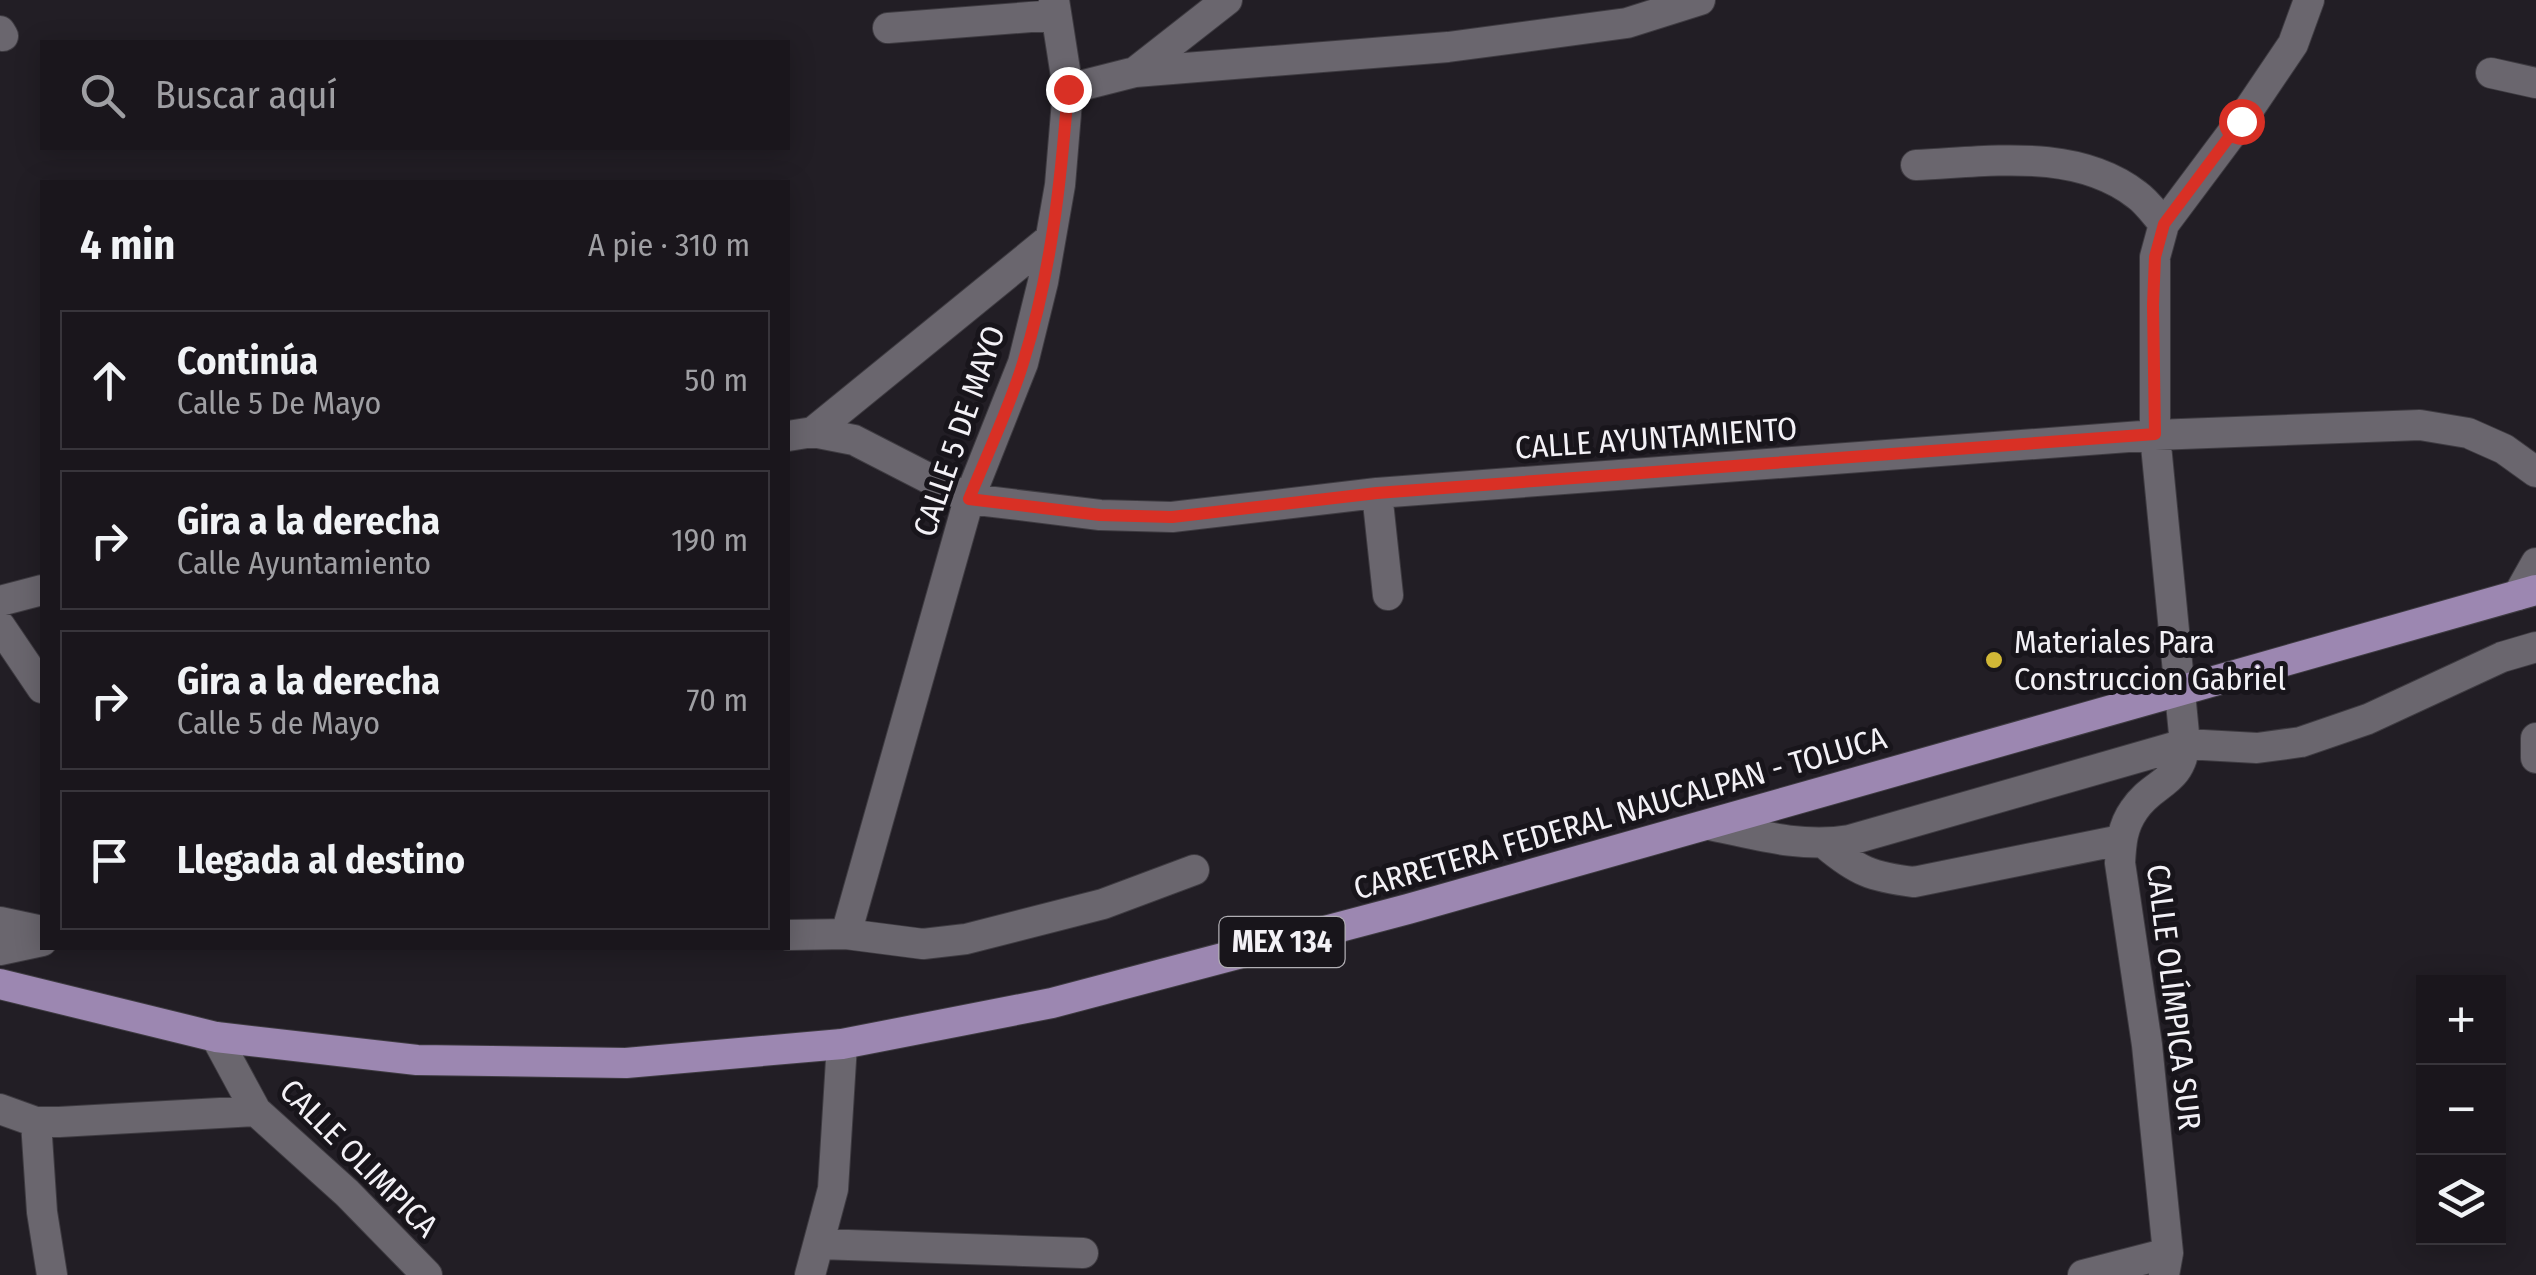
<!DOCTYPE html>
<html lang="es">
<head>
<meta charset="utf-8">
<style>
	:root { --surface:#1a161c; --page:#272329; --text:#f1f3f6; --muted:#9f9fa3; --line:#38353b }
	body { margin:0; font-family:"Fira Sans Condensed",sans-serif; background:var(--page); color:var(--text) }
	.controls { position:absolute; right:30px; bottom:30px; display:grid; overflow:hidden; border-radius:0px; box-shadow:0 5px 25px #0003 }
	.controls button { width:90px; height:90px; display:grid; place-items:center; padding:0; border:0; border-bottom:2px solid var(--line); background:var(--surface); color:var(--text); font:50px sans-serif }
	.stop { position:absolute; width:30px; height:30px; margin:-22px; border:8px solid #d93025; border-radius:50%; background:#fff }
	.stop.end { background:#d93025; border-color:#fff; box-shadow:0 2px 10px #0008 }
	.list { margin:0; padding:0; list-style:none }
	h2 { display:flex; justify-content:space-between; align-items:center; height:130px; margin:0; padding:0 40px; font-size:42px }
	h2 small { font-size:32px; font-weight:400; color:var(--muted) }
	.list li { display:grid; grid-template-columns:65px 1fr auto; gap:30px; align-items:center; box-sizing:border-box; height:140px; margin:0 20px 20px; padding:0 20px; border:2px solid var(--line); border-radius:0px }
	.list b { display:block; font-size:38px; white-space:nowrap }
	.list p { margin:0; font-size:32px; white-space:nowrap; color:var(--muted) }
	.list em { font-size:32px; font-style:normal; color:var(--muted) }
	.icon { flex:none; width:55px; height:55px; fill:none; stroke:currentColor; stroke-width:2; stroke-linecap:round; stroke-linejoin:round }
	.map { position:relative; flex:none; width:2536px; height:1275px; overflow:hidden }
	.search { position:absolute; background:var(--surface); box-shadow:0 5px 25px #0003; left:40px; top:40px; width:750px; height:110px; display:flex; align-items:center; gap:25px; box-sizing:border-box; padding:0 35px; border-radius:0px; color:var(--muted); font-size:38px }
	.panel { position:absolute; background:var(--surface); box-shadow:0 5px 25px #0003; left:40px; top:180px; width:750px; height:770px; border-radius:0px }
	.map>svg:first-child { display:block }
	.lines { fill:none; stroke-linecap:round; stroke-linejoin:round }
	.minor-casing { stroke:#3e3b41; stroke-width:32 }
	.major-casing { stroke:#3e3b41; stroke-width:32 }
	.minor { stroke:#6a666e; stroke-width:30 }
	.major { stroke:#9c87b1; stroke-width:30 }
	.route { stroke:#d93025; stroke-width:12 }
	.poi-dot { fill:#d1b736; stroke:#18151b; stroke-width:4 }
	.labels { text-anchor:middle; stroke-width:10; stroke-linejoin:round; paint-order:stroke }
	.shield { fill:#18151b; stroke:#b1afb4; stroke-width:2.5 }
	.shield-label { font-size:30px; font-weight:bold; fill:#f3f1f6 }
	.street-label { font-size:32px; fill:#f3f1f6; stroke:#18151b }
	.poi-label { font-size:32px; fill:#f3f1f6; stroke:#18151b; text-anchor:start }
</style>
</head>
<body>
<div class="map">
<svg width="2536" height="1275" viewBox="0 0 2536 1275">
	<rect width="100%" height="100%" fill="#221e25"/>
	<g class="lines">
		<!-- minor casing -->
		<g class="minor-casing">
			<path id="minor" d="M888 28 1056 15
				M0 31 3 36
				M1135 72 1448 47 1627 23 1700 0
				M2491 73 2536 83
				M1068 89 1135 72 1227 0
				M1916 165C1988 162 2075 147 2137 195 2147 202 2155 214 2164 224
				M813 432 1050 239
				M788 436 813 432 854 440 969 499 1100 515 1172 517 1377 493 2155 435 2420 425 2468 433 2504 449 2536 472
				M1377 493 1388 595
				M2518 595 2536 563
				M0 601 42 590
				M0 626 42 688
				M2536 738V758
				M1710 825C1757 835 1802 848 1850 840L2185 744 2257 748 2301 742 2368 719 2502 657 2536 647
				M1825 844C1857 871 1872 877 1914 882L2121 840
				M0 922 42 931
				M846 934 969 499 1023 363 1043 282 1060 185 1068 89 1054 0
				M788 935 846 934 923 944 966 939 1103 904 1194 870
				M0 950 42 941
				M216 1037 256 1111 347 1193 427 1275
				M0 1109 36 1122H59L256 1111
				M36 1122 42 1212 52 1275
				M819 1244 1083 1253
				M810 1275 833 1189 842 1044
				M2083 1275 2168 1253
				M2164 1275 2168 1253 2147 1045 2120 863C2121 844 2122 827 2134 810 2153 781 2180 785 2185 744L2155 435V257L2164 224 2241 121 2293 44 2309 0"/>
		</g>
		<!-- major casing -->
		<g class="major-casing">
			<path id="major" d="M0 984 216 1037 417 1060 626 1063 842 1044 1052 1003 1408 909 2536 590"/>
		</g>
		<!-- minor -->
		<use href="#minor" class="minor"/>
		<!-- major -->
		<use href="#major" class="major"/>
	</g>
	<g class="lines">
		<!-- route -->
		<path class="route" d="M1068 89C1061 181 1051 274 1023 363 1009 409 987 454 969 499L1100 515 1172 517 1377 493 2155 434 2153 305 2155 257 2164 224 2241 121"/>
	</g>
	<!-- markers -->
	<circle class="poi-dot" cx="1994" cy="660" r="10"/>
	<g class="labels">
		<!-- shield labels -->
		<rect class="shield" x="1219.5" y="917" width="125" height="50" rx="8"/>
		<g class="shield-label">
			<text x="1282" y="952">MEX 134</text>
		</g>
		<!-- street labels -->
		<g class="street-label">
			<text transform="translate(959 431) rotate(-71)" y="11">CALLE 5 DE MAYO</text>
			<text transform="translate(1656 438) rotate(-4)" y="11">CALLE AYUNTAMIENTO</text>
			<text transform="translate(1620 813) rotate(-16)" y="11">CARRETERA FEDERAL NAUCALPAN - TOLUCA</text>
			<text transform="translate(2174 997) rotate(83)" y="11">CALLE OLÍMPICA SUR</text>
			<text transform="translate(359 1158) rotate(45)" y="11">CALLE OLIMPICA</text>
		</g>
		<!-- poi labels -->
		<g class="poi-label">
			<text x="2014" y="653">Materiales Para<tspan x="2014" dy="37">Construccion Gabriel</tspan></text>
		</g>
	</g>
</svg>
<div class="controls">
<button>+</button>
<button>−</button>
<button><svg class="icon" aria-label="layers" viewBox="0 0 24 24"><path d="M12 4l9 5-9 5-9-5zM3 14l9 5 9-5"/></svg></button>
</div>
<div class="stop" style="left:2241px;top:121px"></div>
<div class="stop end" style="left:1068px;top:89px"></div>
<div class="search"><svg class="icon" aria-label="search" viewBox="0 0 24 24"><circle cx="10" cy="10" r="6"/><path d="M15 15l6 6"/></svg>Buscar aquí</div>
<section class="panel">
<h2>4 min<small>A pie · 310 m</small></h2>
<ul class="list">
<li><svg class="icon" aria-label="ahead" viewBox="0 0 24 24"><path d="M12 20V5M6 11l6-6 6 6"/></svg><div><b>Continúa</b><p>Calle 5 De Mayo</p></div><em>50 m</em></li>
<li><svg class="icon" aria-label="right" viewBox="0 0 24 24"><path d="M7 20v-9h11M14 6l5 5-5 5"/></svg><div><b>Gira a la derecha</b><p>Calle Ayuntamiento</p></div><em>190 m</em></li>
<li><svg class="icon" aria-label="right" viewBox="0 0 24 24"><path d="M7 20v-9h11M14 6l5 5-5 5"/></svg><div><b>Gira a la derecha</b><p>Calle 5 de Mayo</p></div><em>70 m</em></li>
<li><svg class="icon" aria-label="arrive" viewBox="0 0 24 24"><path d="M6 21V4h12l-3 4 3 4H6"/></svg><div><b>Llegada al destino</b></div></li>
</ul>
</section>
</div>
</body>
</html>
